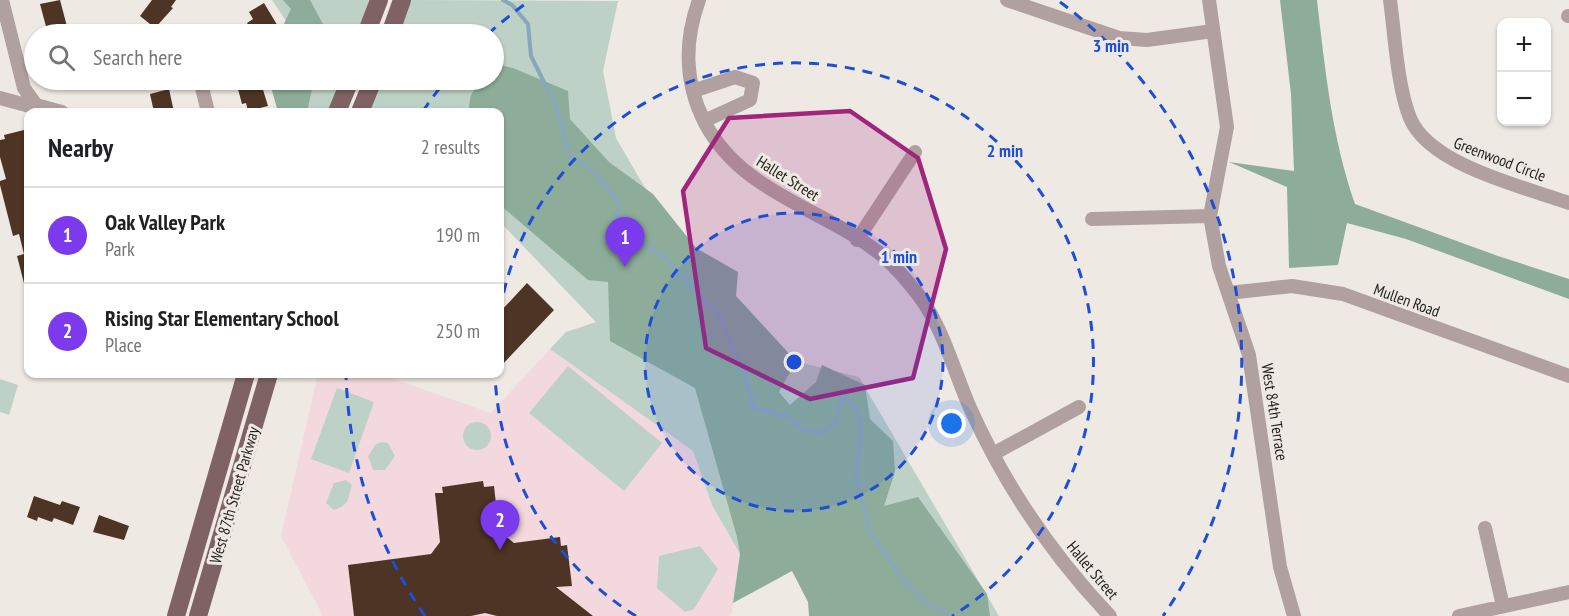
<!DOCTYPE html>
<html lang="en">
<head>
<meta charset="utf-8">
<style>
	:root { --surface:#fff; --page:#f2f2f2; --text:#202124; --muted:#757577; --line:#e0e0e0; --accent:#7c3aed }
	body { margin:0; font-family:"PT Sans Narrow",sans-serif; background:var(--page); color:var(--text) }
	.controls { position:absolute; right:18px; top:18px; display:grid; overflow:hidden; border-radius:12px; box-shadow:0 2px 4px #0004 }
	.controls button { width:54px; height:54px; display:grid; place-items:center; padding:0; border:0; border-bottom:2px solid var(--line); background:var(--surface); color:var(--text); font:30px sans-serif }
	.you { position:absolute; left:952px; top:424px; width:21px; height:21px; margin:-15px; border:4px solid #fff; border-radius:50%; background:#1a73e8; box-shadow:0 0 0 9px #1a73e833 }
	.badge { display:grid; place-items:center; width:39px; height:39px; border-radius:50%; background:var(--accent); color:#fff; font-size:20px; font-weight:700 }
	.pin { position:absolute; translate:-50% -50px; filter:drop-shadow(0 2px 3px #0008) }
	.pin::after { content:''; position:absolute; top:32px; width:21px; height:18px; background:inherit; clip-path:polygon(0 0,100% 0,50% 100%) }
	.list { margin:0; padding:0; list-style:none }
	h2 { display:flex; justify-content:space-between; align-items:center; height:78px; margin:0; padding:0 24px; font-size:26px }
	h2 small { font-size:20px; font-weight:400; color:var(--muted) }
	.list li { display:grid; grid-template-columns:39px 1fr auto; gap:18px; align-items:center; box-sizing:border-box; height:96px; padding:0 24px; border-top:2px solid var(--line) }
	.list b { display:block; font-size:22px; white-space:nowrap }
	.list p { margin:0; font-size:20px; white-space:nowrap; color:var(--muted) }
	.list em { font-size:20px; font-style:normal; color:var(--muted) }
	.icon { flex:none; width:33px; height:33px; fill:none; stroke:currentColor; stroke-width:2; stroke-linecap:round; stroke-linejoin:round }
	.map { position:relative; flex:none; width:1569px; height:616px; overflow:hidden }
	.search { position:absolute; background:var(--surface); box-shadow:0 2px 4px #0004; left:24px; top:24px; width:480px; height:66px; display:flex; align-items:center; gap:15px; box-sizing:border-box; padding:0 21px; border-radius:33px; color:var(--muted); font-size:22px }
	.panel { position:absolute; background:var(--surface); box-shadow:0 2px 4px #0004; left:24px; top:108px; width:480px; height:270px; border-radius:12px }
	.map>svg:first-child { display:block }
	.education { fill:#f3d8dd }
	.green { fill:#bed1c6 }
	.forest { fill:#8dad9a }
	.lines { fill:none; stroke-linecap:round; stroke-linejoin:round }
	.stream { stroke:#89a7bb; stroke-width:4 }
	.building { fill:#4d3424 }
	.minor { stroke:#b1a0a0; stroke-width:14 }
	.primary { stroke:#7f6263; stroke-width:18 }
	.marked { fill:#9f267c; fill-opacity:0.2; stroke:#9f267c; stroke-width:4.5; stroke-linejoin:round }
	.ring { fill:none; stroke:#1d4ed8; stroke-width:3; stroke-dasharray:10 8 }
	.labels { text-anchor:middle; stroke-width:6; stroke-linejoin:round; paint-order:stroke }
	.street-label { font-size:16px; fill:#211f1d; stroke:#efe9e4 }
	.centre { fill:#1d4ed8; stroke:#efe9e4; stroke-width:3 }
	.ring-label { font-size:18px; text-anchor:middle; font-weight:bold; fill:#1d4ed8; stroke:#efe9e4; stroke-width:6; stroke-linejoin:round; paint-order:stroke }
</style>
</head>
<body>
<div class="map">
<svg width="1569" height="616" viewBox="0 0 1569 616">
	<rect width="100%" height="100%" fill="#efe9e4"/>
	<!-- education -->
	<path class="education" d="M550 349 693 451 712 505 740 554 732 613 729 616H323L281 536 318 374H380L491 413Z"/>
	<!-- green -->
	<path class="green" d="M272 0H369L357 34H291L292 30Z
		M410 0 618 1 603 71 616 138 655 205 790 360 859 377 999 616H832L792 571 740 554 712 505 693 451 550 349 566 332 596 322 500 222V112H369L381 80H494V34H398Z
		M285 80H340L329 112H280Z
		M568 366 662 443 624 491 529 413Z
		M0 379 18 385 9 415 0 412Z
		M337 388 374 402 349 473 311 459Z
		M463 436a14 14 0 1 1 28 0a14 14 0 1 1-28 0Z
		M382 442 388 443 395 456 385 470H373L368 456 376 444Z
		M346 480 352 485C348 498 350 505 334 510L326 503 334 483Z
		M700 546 718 569 694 609 685 612 657 588 659 556Z"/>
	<!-- forest -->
	<path class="forest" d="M283 0H310L323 24 321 34H279L291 9Z
		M1280 0H1317C1325 69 1332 138 1355 204L1498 256 1569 279V299L1406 239 1347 223 1338 265 1289 268 1287 187 1229 162 1294 171 1291 94Z
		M494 64 513 68 568 91 570 119 609 162 653 194 696 248 738 272 736 296 796 361 779 392 790 405 816 382 822 365 865 385 870 419 893 441 895 472 884 506 918 497 987 594 990 616H809L808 602 792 571 733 603 740 554 737 537 695 388 610 341 608 282 588 280 500 205V112H468L471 95 481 80H494Z
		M269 80H314L307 112H278Z"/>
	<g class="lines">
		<!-- stream -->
		<path class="stream" d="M503 0 512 5 528 24 531 56 557 108 569 155 592 170 617 200 619 232 665 257 719 316 745 375 754 408 788 417 803 430 824 432 835 423 843 396 858 412 861 432 856 479 870 532 897 571 926 603 952 616"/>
	</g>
	<!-- building -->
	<path class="building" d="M60 0 69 34H48L40 4Z
		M152 0H176L171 7 173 8 155 28 140 16Z
		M264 3 279 28 268 34H255L247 23 253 19 249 12Z
		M240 80H260L268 106 248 111 246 103 242 104 238 89 243 88Z
		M169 89 174 112H154L150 94Z
		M24 130 28 145V151L25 152 28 167V287H25L17 256 24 254 19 234 13 236 0 185V181L6 179 0 157V140L5 139 4 135Z
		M527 283 554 310 500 367V312Z
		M483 481 484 487 494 486 499 531 514 543 560 537 561 546 567 545 572 586 556 587 593 616H497L485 613 471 616H354L348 565 431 554 440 542 435 493H443L442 487Z
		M34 496 60 505 62 501 80 507 73 525 54 518 52 522 38 517 37 521 27 517Z
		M99 515 129 526 124 540 93 532Z"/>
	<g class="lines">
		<!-- minor -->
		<path class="minor" d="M2 0 24 88 36 105 62 112
			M699 0C684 42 684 82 705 123 743 195 827 209 884 257 894 266 904 277 912 287 942 321 953 370 971 410 1005 485 1053 556 1110 616
			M1007 0 1119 38 1147 40 1213 31
			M1209 0 1227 127 1210 216 1219 266 1249 355 1280 567 1294 616
			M1390 0C1395 36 1397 85 1410 118 1429 165 1524 187 1569 203
			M1568 16H1569
			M200 80 208 112
			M693 91 735 77 753 83 750 100 704 121
			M0 98 37 108
			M1092 219 1210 216
			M857 240 915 152
			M1228 293 1292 286 1343 294 1569 376
			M993 454 1079 407
			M1485 528 1503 606
			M1459 616 1569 592"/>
		<!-- primary -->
		<path class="primary" d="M366 34 379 0
			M390 34 402 0
			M337 112 350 80
			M360 112 373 80
			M176 616 246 374
			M198 616 269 374"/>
	</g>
	<!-- marked area -->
	<path class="marked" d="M850 111 918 158 946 249 913 378 810 399 706 348 683 191 729 118Z"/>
	<!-- distance rings -->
	<circle cx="794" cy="362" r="149" fill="#1d4ed8" fill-opacity=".12"/>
	<g class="ring">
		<circle cx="794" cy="362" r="149"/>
		<path d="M636 616A299 299 0 0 1 495 375M500 310A299 299 0 1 1 952 616"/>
		<path d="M425 616A448 448 0 0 1 346 374M423 111A448 448 0 0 1 446 80M488 34A448 448 0 0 1 528 2M1060 2A448 448 0 0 1 1163 616"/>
	</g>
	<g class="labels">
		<!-- street labels -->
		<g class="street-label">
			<text transform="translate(1500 159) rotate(21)" y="6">Greenwood Circle</text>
			<text transform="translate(788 178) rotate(32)" y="6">Hallet Street</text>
			<text transform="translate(1407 300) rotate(20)" y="6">Mullen Road</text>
			<text transform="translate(1275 412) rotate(81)" y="6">West 84th Terrace</text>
			<text transform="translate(234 495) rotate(-74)" y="6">West 87th Street Parkway</text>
			<text transform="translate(1093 570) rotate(50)" y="6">Hallet Street</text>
		</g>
	</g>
	<circle cx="794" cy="362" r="9" class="centre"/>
	<g class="ring-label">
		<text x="1111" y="52">3 min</text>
		<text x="1005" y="157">2 min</text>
		<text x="899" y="263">1 min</text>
	</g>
</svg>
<div class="controls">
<button>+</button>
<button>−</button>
</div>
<div class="you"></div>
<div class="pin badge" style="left:625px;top:267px">1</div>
<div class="pin badge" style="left:500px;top:550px">2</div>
<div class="search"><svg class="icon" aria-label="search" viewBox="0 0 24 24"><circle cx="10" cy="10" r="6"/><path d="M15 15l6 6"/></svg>Search here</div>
<section class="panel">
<h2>Nearby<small>2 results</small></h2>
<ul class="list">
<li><span class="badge">1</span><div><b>Oak Valley Park</b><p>Park</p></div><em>190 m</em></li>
<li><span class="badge">2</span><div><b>Rising Star Elementary School</b><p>Place</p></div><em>250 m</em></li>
</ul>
</section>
</div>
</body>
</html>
